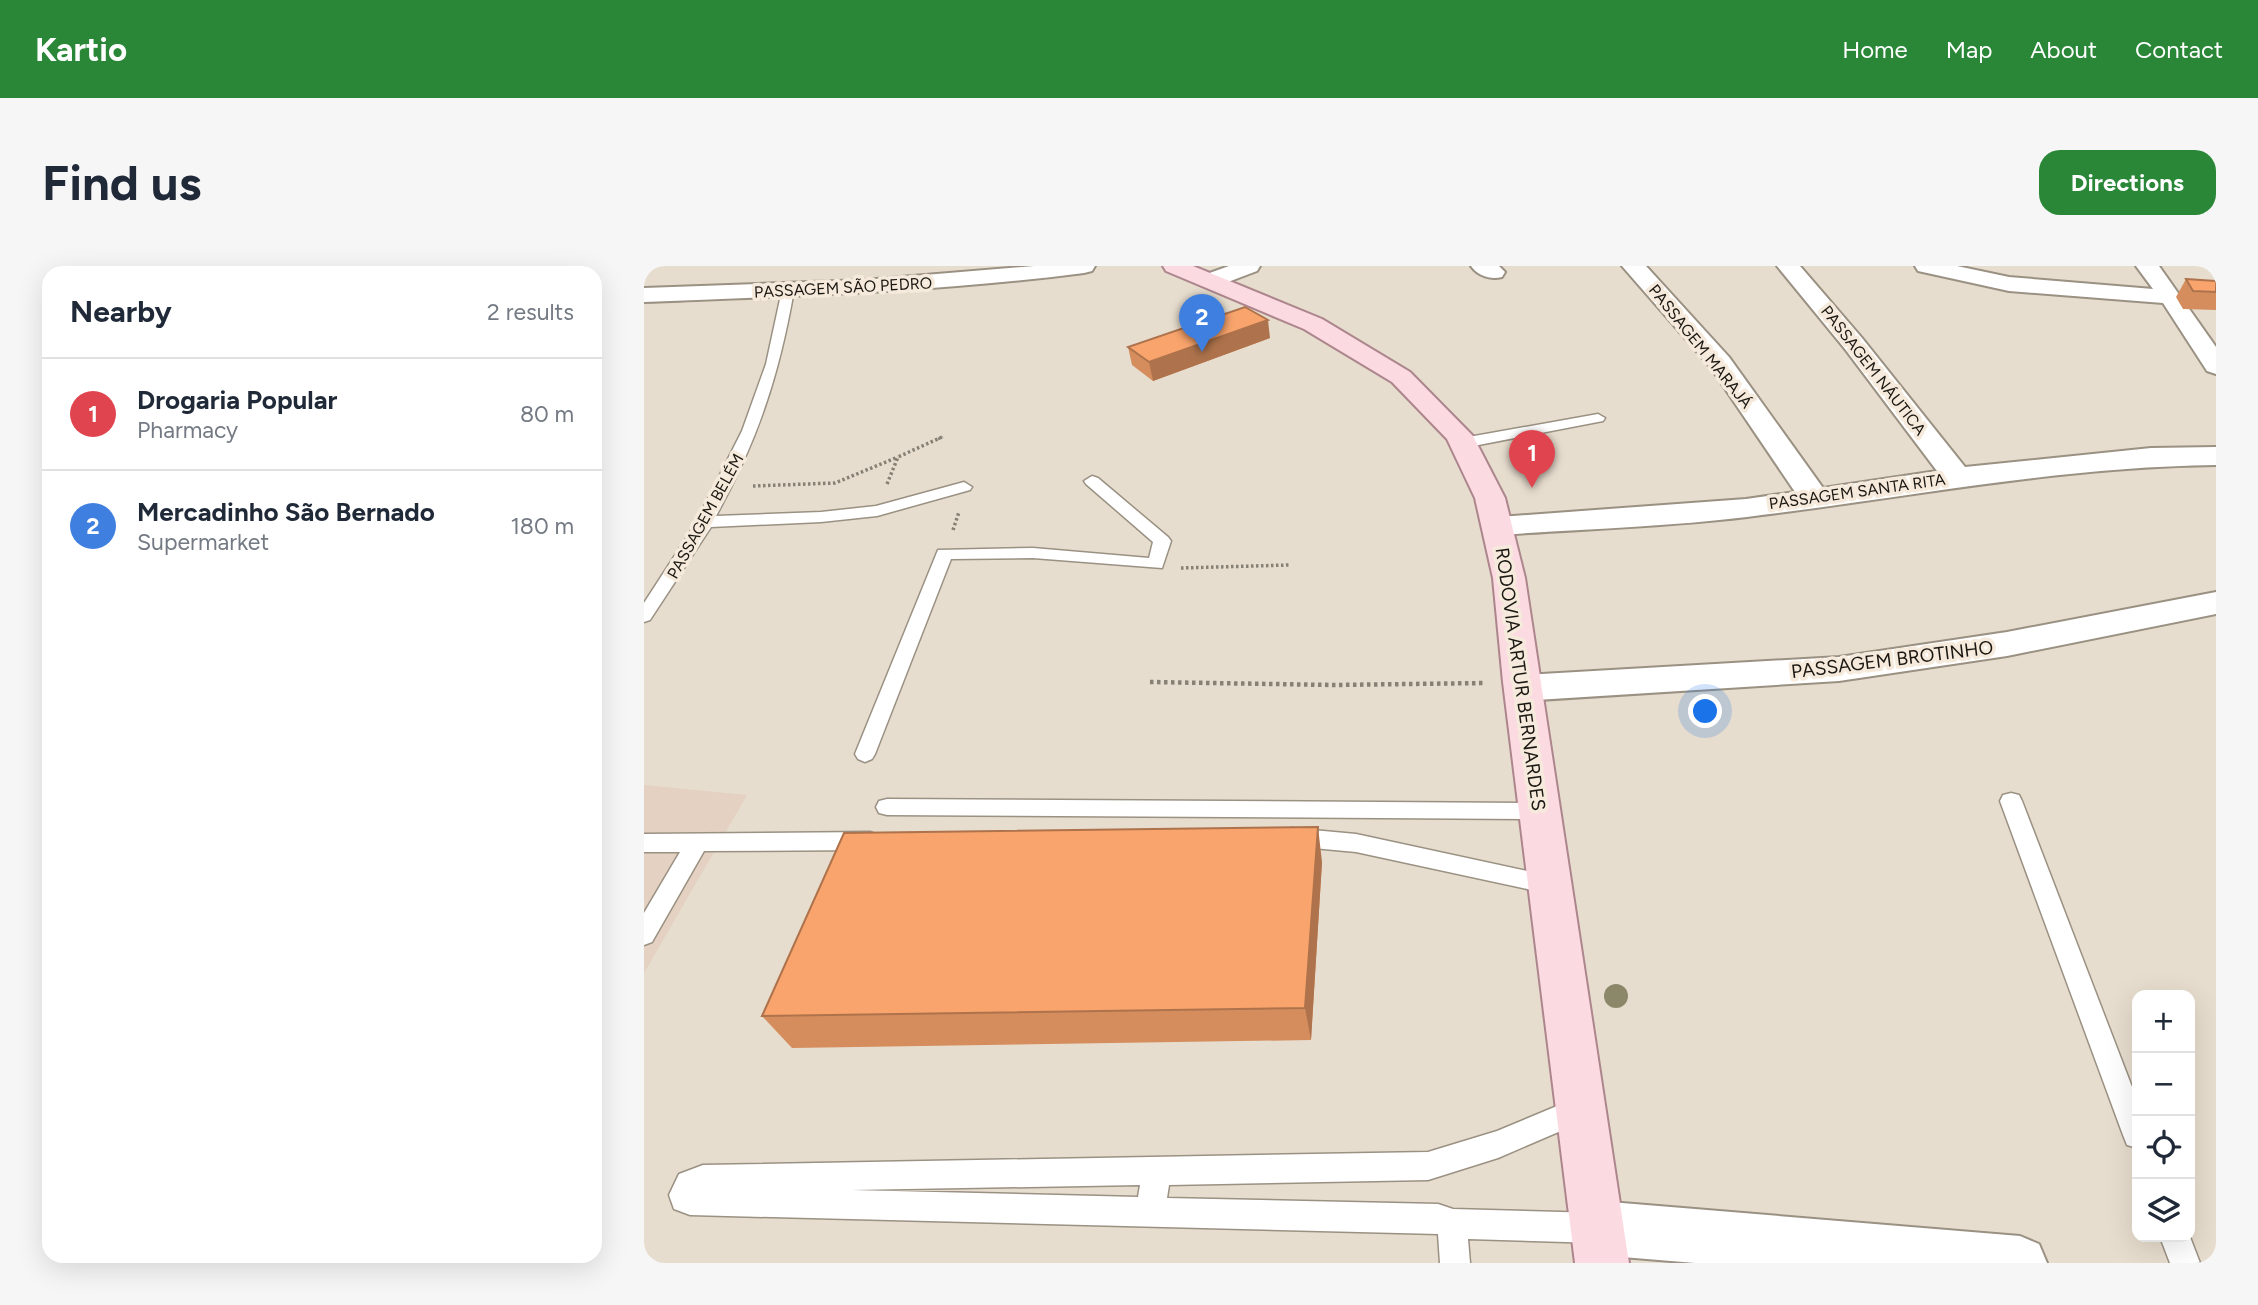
<!DOCTYPE html>
<html lang="en">
<head>
<meta charset="utf-8">
<style>
	:root { --surface:#fff; --page:#f6f6f7; --text:#1f2937; --muted:#747a83; --line:#e0e1e3; --accent:#2a8738 }
	body { margin:0; font-family:Figtree,sans-serif; background:var(--page); color:var(--text) }
	.controls { position:absolute; right:21px; bottom:21px; display:grid; overflow:hidden; border-radius:14px; box-shadow:0 7px 28px #0002 }
	.controls button { width:63px; height:63px; display:grid; place-items:center; padding:0; border:0; border-bottom:2px solid var(--line); background:var(--surface); color:var(--text); font:35px sans-serif }
	.you { position:absolute; left:1062px; top:446px; width:24px; height:24px; margin:-18px; border:5px solid #fff; border-radius:50%; background:#1a73e8; box-shadow:0 0 0 10px #1a73e833 }
	.badge { display:grid; place-items:center; width:46px; height:46px; border-radius:50%; background:var(--accent); color:#fff; font-size:23px; font-weight:700 }
	.pin { position:absolute; translate:-50% -58px; filter:drop-shadow(0 2px 4px #0008) }
	.pin::after { content:''; position:absolute; top:37px; width:24px; height:21px; background:inherit; clip-path:polygon(0 0,100% 0,50% 100%) }
	.list { margin:0; padding:0; list-style:none }
	h2 { display:flex; justify-content:space-between; align-items:center; height:91px; margin:0; padding:0 28px; font-size:30px }
	h2 small { font-size:23px; font-weight:400; color:var(--muted) }
	.list li { display:grid; grid-template-columns:46px 1fr auto; gap:21px; align-items:center; box-sizing:border-box; height:112px; padding:0 28px; border-top:2px solid var(--line) }
	.list b { display:block; font-size:26px; white-space:nowrap }
	.list p { margin:0; font-size:23px; white-space:nowrap; color:var(--muted) }
	.list em { font-size:23px; font-style:normal; color:var(--muted) }
	.icon { flex:none; width:38px; height:38px; fill:none; stroke:currentColor; stroke-width:2; stroke-linecap:round; stroke-linejoin:round }
	.map { position:relative; flex:none; width:1572px; height:997px; overflow:hidden; border-radius:21px }
	header { display:flex; align-items:center; gap:42px; box-sizing:border-box; height:98px; padding:0 35px; background:var(--accent); color:#fff }
	header strong { font-size:33px }
	nav { display:flex; gap:38px; margin-inline-start:auto; font-size:24px }
	.intro { display:flex; align-items:center; justify-content:space-between; box-sizing:border-box; height:168px; padding:0 42px }
	h1 { margin:0; font-size:49px }
	.button { padding:18px 32px; border-radius:21px; background:var(--accent); color:#fff; font-size:24px; font-weight:700 }
	main { display:flex; gap:42px; padding:0 42px }
	aside { flex:1; background:var(--surface); border-radius:21px; box-shadow:0 7px 28px #0002 }
	.map>svg:first-child { display:block }
	.industrial { fill:#e4d1c1 }
	.lines { fill:none; stroke-linecap:round; stroke-linejoin:round }
	.lane-casing { stroke:#9a9183; stroke-width:3 }
	.street-casing { stroke:#9a9183; stroke-width:4 }
	.primary-casing { stroke:#ac868c; stroke-width:4 }
	.path-far2 { stroke:#878075; stroke-width:2.5; stroke-dasharray:2.5 2.5; stroke-linecap:butt }
	.path-far1 { stroke:#878075; stroke-width:3.5; stroke-dasharray:2.5 2.5; stroke-linecap:butt }
	.path { stroke:#878075; stroke-width:4.5; stroke-dasharray:3.5 3.5; stroke-linecap:butt }
	.lane { fill:#fff; fill-rule:evenodd }
	.street { fill:#fff; fill-rule:evenodd }
	.primary { fill:#fcdae2; fill-rule:evenodd }
	.tree { fill:#8b886a }
	.wall { fill:#d58d5d }
	.shaded-wall { fill:#ae734c }
	.building { fill:#f8a46c; stroke:#ae734c; stroke-width:2 }
	.labels { text-anchor:middle; stroke-width:7; stroke-linejoin:round; paint-order:stroke }
	.far-street-label { font-size:16px; fill:#1b1712; stroke:#f5eadb }
	.street-label { font-size:19px; fill:#1b1712; stroke:#f5eadb }
</style>
</head>
<body>
<header>
<strong>Kartio</strong>
<nav><a>Home</a><a>Map</a><a>About</a><a>Contact</a></nav>
</header>
<div class="intro"><h1>Find us</h1><a class="button">Directions</a></div>
<main>
<aside>
<h2>Nearby<small>2 results</small></h2>
<ul class="list">
<li><span class="badge" style="background:#e0444e">1</span><div><b>Drogaria Popular</b><p>Pharmacy</p></div><em>80 m</em></li>
<li><span class="badge" style="background:#3f7fe0">2</span><div><b>Mercadinho São Bernado</b><p>Supermarket</p></div><em>180 m</em></li>
</ul>
</aside>
<div class="map">
<svg width="1572" height="997" viewBox="0 0 1572 997">
	<rect width="100%" height="100%" fill="#e7ddce"/>
	<!-- industrial -->
	<path class="industrial" d="M0 519 103 529 0 707Z"/>
	<g class="lines">
		<!-- lane casing -->
		<g class="lane-casing">
			<path id="lane" d="M144 20 150 24C135 110 114 173 72 250L177 246 232 240 320 216 328 221 326 224 233 250 177 256 67 261 6 354 0 356V337L50 260 98 165 122 98 138 24Z
				M954 148 961 152 959 155 819 182 811 177 819 172Z
				M448 210 454 212 524 271 527 275 518 302 389 292 307 293 231 488 228 493 221 496 214 493 211 488 294 284 389 282 505 292 509 276 442 218 440 215Z
				M1367 527 1375 529 1378 535 1493 834V882L1483 879 1479 869 1356 535 1359 529Z
				M243 533 895 537 903 539 906 545 903 551 895 553 243 549 235 547 232 541 235 535Z
				M647 562 712 568 906 610 914 612 918 619 914 626 906 628 712 586 647 580 639 577 636 571 639 565Z
				M226 566 234 569 237 575 234 581 226 584 60 585 8 676 0 679V647L36 586H0V568Z
				M937 830 947 834 951 843 947 852 854 892 784 914 525 919 523 932 794 938 809 943 954 947 964 952 969 962 964 972 954 977 824 973 826 997H796L794 968 46 949 30 943 25 929 35 908 59 899 784 886 853 865ZM496 919 494 931 208 924Z
				M1516 971H1546L1556 997H1526Z"/>
		</g>
		<!-- street casing -->
		<g class="street-casing">
			<path id="street" d="M390 0H451L448 5 440 7C294 26 147 30 0 36V22L220 14Z
				M585 0H616L613 5 576 19H560L557 14 560 9Z
				M827 0H855L861 6 858 11C847 14 834 10 827 0Z
				M978 0H1002L1085 91 1179 222 1293 205 1201 83 1133 0H1156L1218 72 1321 201 1507 182 1572 181V199C1414 201 1260 232 1103 251 1021 261 938 263 855 269L844 267 840 260 844 253 855 251 1102 233 1151 226 1067 102Z
				M1271 0H1313L1365 11 1509 23 1492 0H1515L1572 81V108L1563 105 1519 37 1365 25 1274 5Z
				M1572 326V348L1363 390 1195 415 878 435 865 431 860 422 865 413 878 409 1195 391 1363 366Z
				M954 935 1376 970 1395 978 1403 997H1051L954 989 935 981 927 962 935 943Z"/>
		</g>
		<!-- primary casing -->
		<g class="primary-casing">
			<path id="primary" d="M519 0H549L678 53 766 106 829 170 861 232 881 312 985 997H931L859 416 849 312 831 232 803 173 748 116 660 63 522 5Z"/>
		</g>
		<!-- path-far2 -->
		<path class="path-far2" d="M294 173 299 171"/>
		<!-- path-far1 -->
		<path class="path-far1" d="M243 218 254 191 298 171
			M109 220 191 217 254 191
			M309 264 315 246
			M537 302 645 299"/>
		<!-- path -->
		<path class="path" d="M506 416 689 419 841 417"/>
		<!-- lane -->
		<use href="#lane" class="lane"/>
		<!-- street -->
		<use href="#street" class="street"/>
		<!-- primary -->
		<use href="#primary" class="primary"/>
	</g>
	<!-- trees -->
	<circle class="tree" cx="972" cy="730" r="12"/>
	<!-- wall -->
	<path class="wall" d="M1542 13 1572 15V44L1539 43 1532 31Z
		M626 72 509 115 488 99 484 81Z
		M678 596 667 774 148 782 118 750Z"/>
	<!-- shaded-wall -->
	<path class="shaded-wall" d="M624 54 626 72 509 115 505 96Z
		M674 561 678 596 667 774 661 742Z"/>
	<!-- building -->
	<path class="building" d="M1542 13 1572 15V26L1549 25Z
		M601 41 624 54 505 96 484 81Z
		M674 561 661 742 118 750 200 567Z"/>
	<g class="labels">
		<!-- far-street labels -->
		<g class="far-street-label">
			<text transform="translate(199 21) rotate(-3)" y="6">PASSAGEM SÃO PEDRO</text>
			<text transform="translate(1057 80) rotate(51)" y="6">PASSAGEM MARAJÁ</text>
			<text transform="translate(1230 104) rotate(52)" y="6">PASSAGEM NÁUTICA</text>
			<text transform="translate(1213 225) rotate(-8)" y="6">PASSAGEM SANTA RITA</text>
			<text transform="translate(61 250) rotate(-61)" y="6">PASSAGEM BELÉM</text>
		</g>
		<!-- street labels -->
		<g class="street-label">
			<text transform="translate(1248 393) rotate(-7)" y="7">PASSAGEM BROTINHO</text>
			<text transform="translate(877 413) rotate(82)" y="7">RODOVIA ARTUR BERNARDES</text>
		</g>
	</g>
</svg>
<div class="controls">
<button>+</button>
<button>−</button>
<button><svg class="icon" aria-label="locate" viewBox="0 0 24 24"><circle cx="12" cy="12" r="6"/><path d="M12 2v4M12 18v4M2 12h4M18 12h4"/></svg></button>
<button><svg class="icon" aria-label="layers" viewBox="0 0 24 24"><path d="M12 4l9 5-9 5-9-5zM3 14l9 5 9-5"/></svg></button>
</div>
<div class="you"></div>
<div class="pin badge" style="left:888px;top:222px;background:#e0444e">1</div>
<div class="pin badge" style="left:558px;top:86px;background:#3f7fe0">2</div>
</div>
</main>
</body>
</html>
